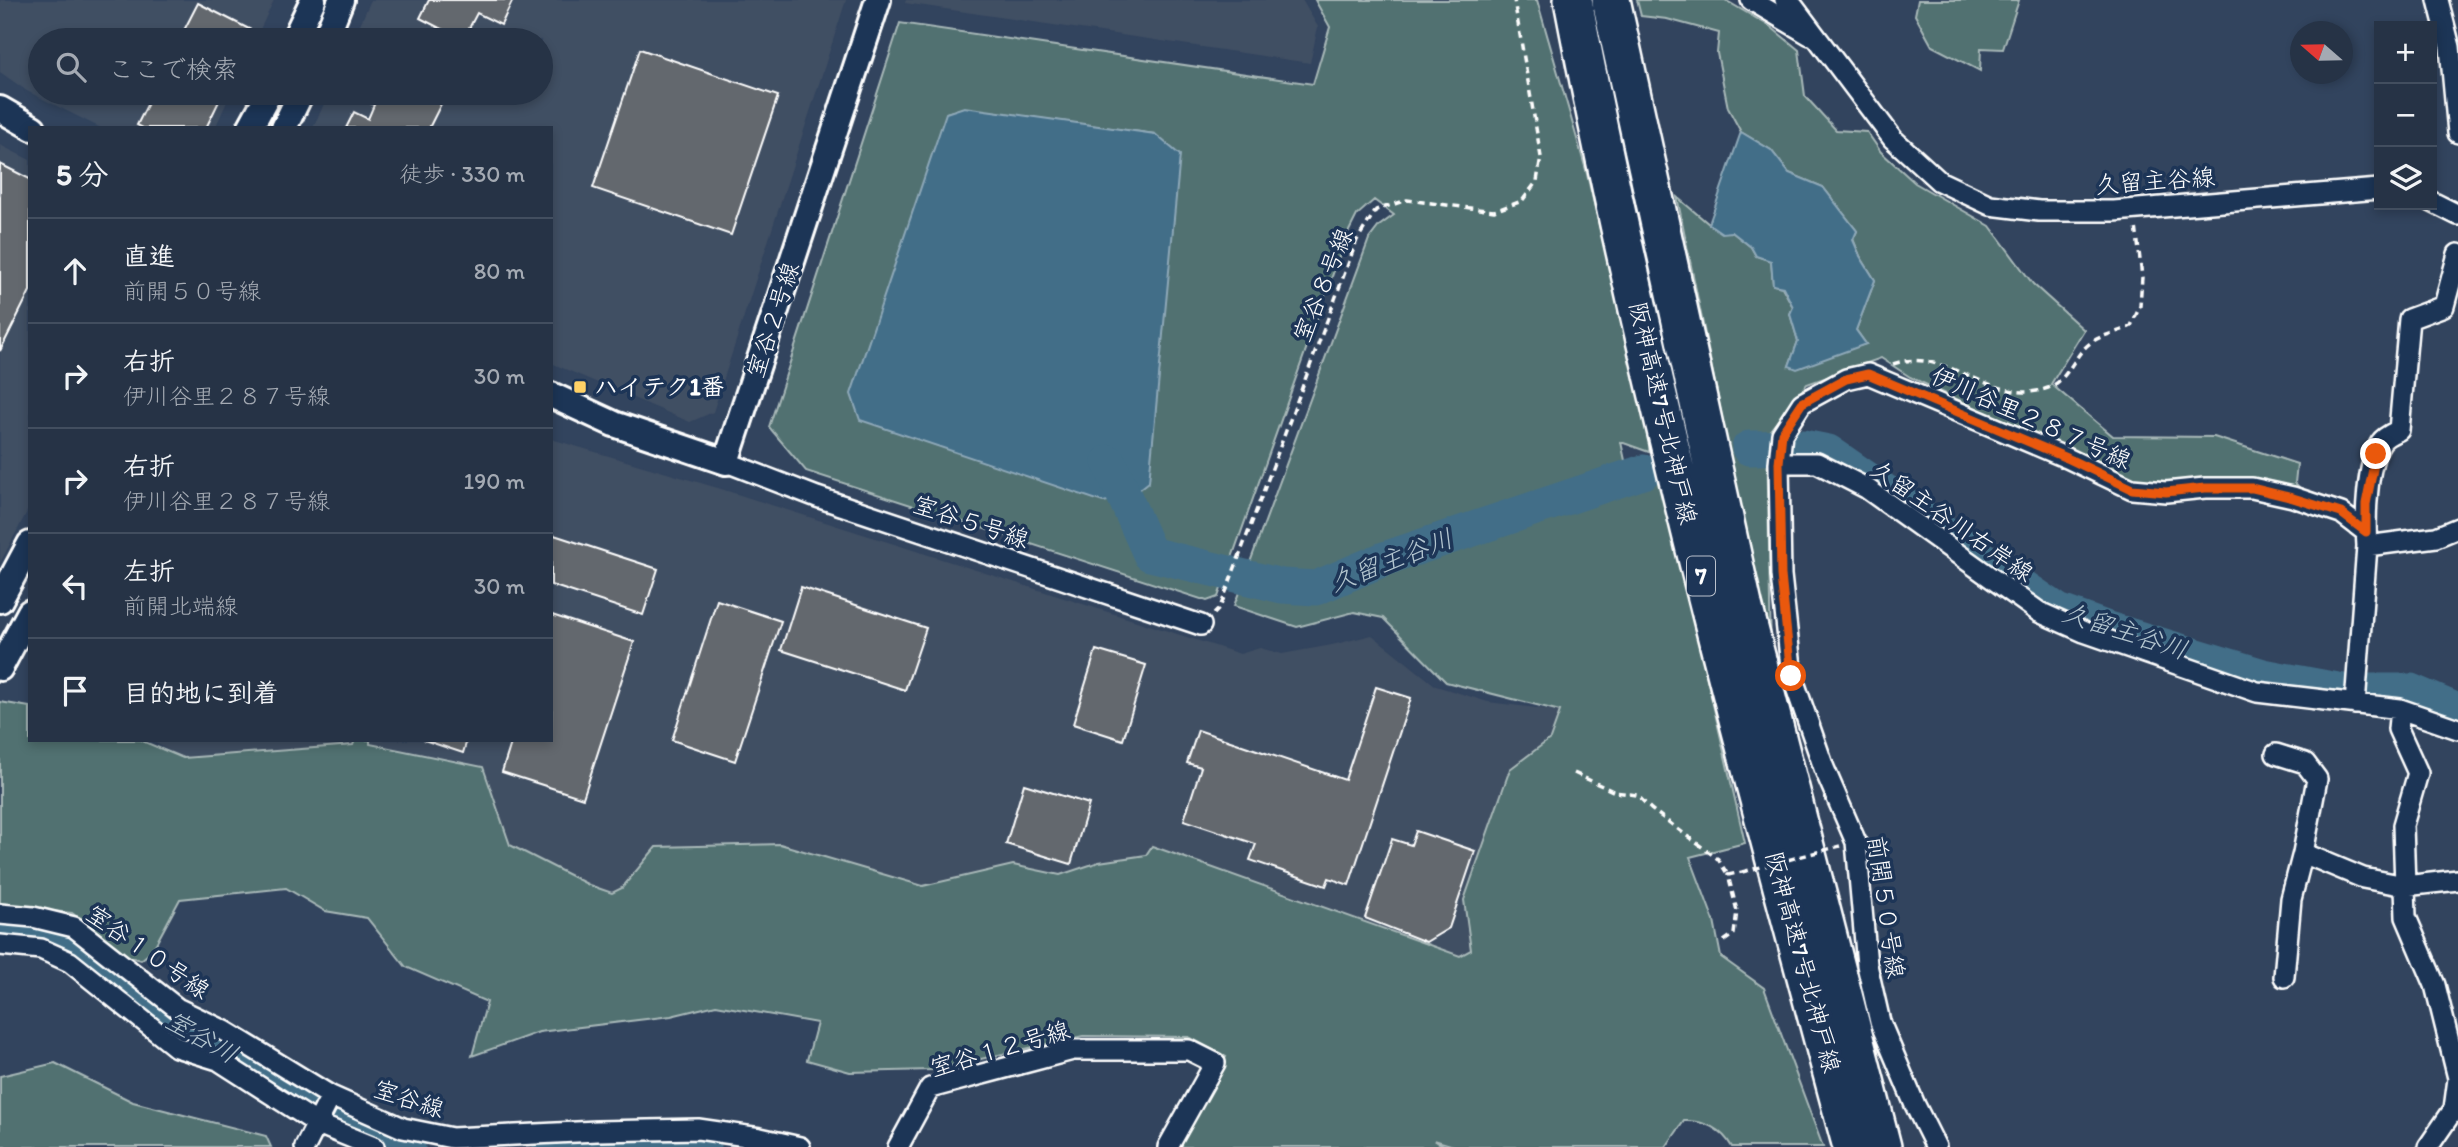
<!DOCTYPE html>
<html lang="ja">
<head>
<meta charset="utf-8">
<style>
	:root { --surface:#263346; --page:#323f51; --text:#f1f3f6; --muted:#a4aab3; --line:#424e5f }
	body { margin:0; font-family:Itim,"Klee One",sans-serif; background:var(--page); color:var(--text) }
	.controls { position:absolute; right:21px; top:21px; display:grid; overflow:hidden; border-radius:0px; box-shadow:0 4px 10px #0003 }
	.controls button { width:63px; height:63px; display:grid; place-items:center; padding:0; border:0; border-bottom:2px solid var(--line); background:var(--surface); color:var(--text); font:35px sans-serif }
	.compass { position:absolute; left:2290px; top:21px; width:63px; height:63px; border-radius:50%; background:var(--surface); box-shadow:0 4px 10px #0003; rotate:290deg }
	.stop { position:absolute; width:21px; height:21px; margin:-16px; border:5px solid #ea580c; border-radius:50%; background:#fff }
	.stop.end { background:#ea580c; border-color:#fff; box-shadow:0 2px 7px #0008 }
	.list { margin:0; padding:0; list-style:none }
	h2 { display:flex; justify-content:space-between; align-items:center; height:91px; margin:0; padding:0 28px; font-size:30px }
	h2 small { font-size:23px; font-weight:400; color:var(--muted) }
	.list li { display:grid; grid-template-columns:46px 1fr auto; gap:21px; align-items:center; box-sizing:border-box; height:105px; padding:0 28px; border-top:2px solid var(--line) }
	.list b { display:block; font-size:26px; white-space:nowrap }
	.list p { margin:0; font-size:23px; white-space:nowrap; color:var(--muted) }
	.list em { font-size:23px; font-style:normal; color:var(--muted) }
	.icon { flex:none; width:38px; height:38px; fill:none; stroke:currentColor; stroke-width:2; stroke-linecap:round; stroke-linejoin:round }
	.map { position:relative; flex:none; width:2458px; height:1147px; overflow:hidden }
	.search { position:absolute; background:var(--surface); box-shadow:0 4px 10px #0003; left:28px; top:28px; width:525px; height:77px; display:flex; align-items:center; gap:18px; box-sizing:border-box; padding:0 24px; border-radius:38px; color:var(--muted); font-size:26px }
	.panel { position:absolute; background:var(--surface); box-shadow:0 4px 10px #0003; left:28px; top:126px; width:525px; height:616px; border-radius:0px }
	.map>svg:first-child { display:block }
	.built { fill:#414f63 }
	.green { fill:#517171; stroke:#a8b8b8; stroke-width:2; fill-rule:evenodd }
	.water { fill:#426e88; stroke:#8ea8b8; stroke-width:2 }
	.lines { fill:none; stroke-linecap:round; stroke-linejoin:round }
	.river { stroke:#426e88; stroke-width:35 }
	.building { fill:#63686e; stroke:#fff; stroke-width:2 }
	.minor-casing { stroke:#fff; stroke-width:24 }
	.tertiary-casing { stroke:#fff; stroke-width:30 }
	.motorway-casing { stroke:#fff; stroke-width:42 }
	.path { stroke:#fff; stroke-width:3.5; stroke-dasharray:7 5; stroke-linecap:butt }
	.minor { stroke:#1d3557; stroke-width:19 }
	.tertiary { stroke:#1d3557; stroke-width:24 }
	.motorway { stroke:#1d3557; stroke-width:37 }
	.path-bridge { stroke:#fff; stroke-width:3.5; stroke-dasharray:7 5; stroke-linecap:butt }
	.route { stroke:#ea580c; stroke-width:9 }
	.poi-dot { fill:#ffd166; stroke:#1d3557; stroke-width:2.5 }
	.labels { text-anchor:middle; stroke-width:7; stroke-linejoin:round; paint-order:stroke }
	.shield { fill:#1d3557; stroke:#bbc2cd; stroke-width:2 }
	.shield-label { font-size:23px; font-weight:bold; fill:#fff }
	.street-label { font-size:24px; fill:#fff; stroke:#1d3557 }
	.poi-label { font-size:24px; font-weight:bold; fill:#fff; stroke:#1d3557; text-anchor:start }
	.water-label { font-size:26px; font-style:italic; fill:#b3c5cf; stroke:#1d3557 }
</style>
</head>
<body>
<div class="map">
<svg width="2458" height="1147" viewBox="0 0 2458 1147">
	<rect width="100%" height="100%" fill="#32445e"/>
	<filter id="ink" filterUnits="userSpaceOnUse"><feTurbulence type="fractalNoise" baseFrequency=".0143" numOctaves="2"/><feDisplacementMap in="SourceGraphic" scale="14" xChannelSelector="R" yChannelSelector="G"/><feConvolveMatrix kernelMatrix="1 2 1 2 8 2 1 2 1" color-interpolation-filters="sRGB"/></filter>
	<g filter="url(#ink)">
		<!-- built -->
		<path class="built" d="M0 0H274L255 40H40V93H231L215 128H101L27 91 0 72Z
			M371 0H846L713 412 690 422 551 363V128H313L329 93H541V40H353Z
			M906 0H1302L1318 27 1310 63 905 3Z
			M0 145 30 160V506L0 563Z
			M551 439 721 489 1240 654 1260 648 1282 654 1332 645 1372 635 1436 686 1488 702 1561 711 1550 739 1510 769 1464 900 1471 950 1460 956 1152 846 1146 855 1099 862 1060 875 1013 865 923 886 780 844 656 847 622 888 612 893 589 885 510 845 482 767 369 744 370 740H551Z
			M150 740H355L353 745 183 758Z"/>
		<!-- green -->
		<path class="green" d="M1315 0H1537L1586 170 1650 440 1649 452 1621 442 1626 465 1524 496 1314 576 1299 578 1281 574 1273 595 1317 597 1660 474 1745 843 1690 857 1714 921 1721 957 1764 988 1823 1147H1732C1722 1129 1704 1120 1684 1121L1666 1147H1457L1434 1140 1445 1147H1179L1226 1057 1189 1037 1083 1036 932 1070 850 1072 807 1060 817 1023 716 1005 671 1016 539 1032 472 1056 487 1002 406 967 367 918 325 911 286 888 180 899 152 951 141 960 127 956 72 913 0 906V702L30 707V740H140L183 758 353 745 355 740H370V744L483 767 510 845 589 885 612 893 622 888 656 847 780 844 923 886 1013 865 1060 875 1099 862 1146 855 1152 846 1460 956 1471 950 1464 900 1510 769 1550 739 1560 711 1446 682 1383 618 1354 612 1297 627 1234 606 1369 239 1379 226 1394 215 1374 200 1357 215 1346 237 1218 597 1207 601 806 471 769 427 900 23 1313 84 1330 27ZM964 108 1155 134 946 113Z
			M1637 0H1725L1771 27 1799 50 1805 96 1836 130 1867 132 1881 152 1915 183 1990 226 2033 284 2084 330 2051 384 2113 436 2214 437 2297 464 2295 483 2305 493 2280 484 2222 477 2139 485 1910 377 1881 358 1807 384 1767 434 1771 657 1677 197 1709 224 1732 232 1751 247 1756 256 1771 261 1773 285 1782 287 1793 307 1790 314 1798 341 1789 366 1866 344 1856 330 1875 280 1860 256 1853 239 1857 231 1823 187 1789 173 1771 150 1741 132 1728 108 1717 53 1719 33 1667 19 1641 16Z
			M1918 0H2019L2003 49 1981 48 1980 71 1932 46 1915 15Z
			M55 1063 133 1102 266 1136 271 1147H0V1076Z"/>
		<!-- water -->
		<path class="water" d="M964 107 1155 134 1180 155 1149 482 1130 497 1103 502 860 420 851 394 946 113Z
			M1741 132 1771 150 1789 173 1823 187 1857 231 1853 240 1860 256 1875 280 1856 330 1866 344 1797 369 1789 366 1798 341 1790 314 1793 307 1783 287 1773 285 1771 261 1756 256 1751 247 1732 232 1722 233 1709 224Z"/>
		<g class="lines">
			<!-- river -->
			<path class="river" d="M1749 448 1803 447 1828 452 2058 611 2108 629 2263 676 2343 691H2411L2458 711
				M1109 462 1150 554 1282 586 1316 588 1384 559 1643 472
				M0 928 70 941 160 1014 223 1047 308 1104 408 1147
				M550 1147C601 1141 652 1143 704 1147"/>
		</g>
		<!-- building -->
		<path class="building" d="M429 0H513L501 25 477 13 463 40 420 18Z
			M198 3 253 31 249 40H179Z
			M640 49 778 96 731 235 593 188Z
			M153 93H223L206 128H143L137 125Z
			M363 93H438L445 96 429 128H346L354 112 368 119 374 105 361 98Z
			M0 164 30 179V291L0 351Z
			M551 534 658 569 643 615 551 585Z
			M801 587 926 628 905 690 781 650Z
			M717 600 781 621 735 761 672 740Z
			M552 615 634 642 583 798 502 772 512 740H551Z
			M1096 650 1146 665 1123 740 1073 724Z
			M1376 687 1411 698 1349 885 1329 878 1326 886 1250 860 1256 844 1184 820 1201 767 1187 763 1198 730 1345 780Z
			M424 740H467L463 753Z
			M1024 784 1089 804 1071 864 1006 844Z
			M1416 831 1475 851 1449 928 1426 942 1365 918 1392 839 1411 845Z"/>
		<g class="lines">
			<!-- minor casing -->
			<g class="minor-casing">
				<path id="minor" d="M1751 0 1810 35
					M1785 0 1793 6 1893 139 1939 181 1990 205 2039 211H2114L2379 189
					M2438 0 2450 47 2458 133
					M2432 202 2458 215
					M726 462 817 497 1201 625
					M1779 463H1817L1866 488 2039 612 2084 632 2257 692 2400 709 2458 729
					M2367 546C2365 519 2366 465 2381 442 2385 436 2393 433 2399 430L2409 319 2444 306 2458 254
					M2355 704 2367 546 2436 537 2458 528
					M2400 709 2398 729 2418 773 2403 825 2406 917 2435 985 2458 1078
					M2276 754 2305 763 2317 779 2303 853 2363 878 2405 886 2458 880
					M0 914 33 917 74 927 177 1008 225 1031 331 1096 403 1128 452 1138 597 1131 698 1129 760 1138 800 1147
					M0 945 41 949 70 962 176 1047 218 1060 318 1124 374 1147
					M2284 977 2291 899 2303 853
					M305 1147 331 1096
					M898 1147 930 1088 1073 1050H1189L1215 1063 1168 1147
					M1936 1147 1915 1105 1880 1022 1867 965 1856 842 1824 768 1792 676 1781 575 1779 463 1782 434 1802 403 1846 379 1868 374 2067 458 2132 489 2166 492 2205 488H2252L2293 497 2341 513 2366 532
					M2428 1147 2454 1109 2458 1079"/>
			</g>
			<!-- tertiary casing -->
			<g class="tertiary-casing">
				<path id="tertiary" d="M294 40 313 0
					M325 40 341 0
					M0 109 33 128
					M250 128 269 93
					M284 128 301 93
					M551 395 614 424 726 462 878 0
					M0 600 30 544
					M0 668 30 612"/>
			</g>
			<!-- motorway casing -->
			<g class="motorway-casing">
				<path id="motorway" d="M1573 0C1647 386 1749 768 1852 1147
					M1611 0 1743 605 1882 1147"/>
			</g>
			<!-- path -->
			<path class="path" d="M1893 364C1945 345 1995 408 2048 388 2069 380 2074 353 2092 342 2103 334 2118 333 2131 326L2140 306 2142 277 2136 226
				M1214 614 1220 608 1357 240 1376 210 1407 200 1494 211 1522 201 1537 181 1541 157 1514 0
				M1574 773 1615 792 1637 795 1651 809 1718 859 1728 875
				M1724 941 1734 934 1737 911 1728 875 1742 872"/>
			<!-- minor -->
			<use href="#minor" class="minor"/>
			<!-- tertiary -->
			<use href="#tertiary" class="tertiary"/>
			<!-- motorway -->
			<use href="#motorway" class="motorway"/>
			<!-- path-bridge -->
			<path class="path-bridge" d="M1742 872 1840 846"/>
		</g>
	</g>
	<g class="lines" filter="url(#ink)">
		<!-- route -->
		<path class="route" d="M1791 676 1781 575 1779 463 1782 433 1802 403 1846 379 1868 374 2067 458 2132 489 2166 492 2205 488H2252L2293 498 2341 513 2366 532V504L2376 454"/>
	</g>
	<!-- markers -->
	<rect class="poi-dot" x="573" y="380" width="14" height="14" rx="3.5"/>
	<g class="labels">
		<!-- shield labels -->
		<rect class="shield" x="1687" y="556.5" width="28" height="39" rx="5"/>
		<g class="shield-label">
			<text x="1701" y="584">7</text>
		</g>
		<!-- street labels -->
		<g class="street-label">
			<text transform="translate(2155 181) rotate(-4)" y="8">久留主谷線</text>
			<text transform="translate(1323 285) rotate(-68)" y="8">室谷８号線</text>
			<text transform="translate(773 320) rotate(-72)" y="8">室谷２号線</text>
			<text transform="translate(1663 413) rotate(77)" y="8">阪神高速7号北神戸線</text>
			<text transform="translate(2031 418) rotate(24)" y="8">伊川谷里２８７号線</text>
			<text transform="translate(1952 521) rotate(35)" y="8">久留主谷川右岸線</text>
			<text transform="translate(971 522) rotate(18)" y="8">室谷５号線</text>
			<text transform="translate(1886 907) rotate(82)" y="8">前開５０号線</text>
			<text transform="translate(148 952) rotate(35)" y="8">室谷１０号線</text>
			<text transform="translate(1803 962) rotate(75)" y="8">阪神高速7号北神戸線</text>
			<text transform="translate(1000 1049) rotate(-16)" y="8">室谷１２号線</text>
			<text transform="translate(409 1099) rotate(18)" y="8">室谷線</text>
		</g>
		<!-- poi labels -->
		<g class="poi-label">
			<text x="594" y="395">ハイテク1番</text>
		</g>
		<!-- water labels -->
		<g class="water-label">
			<text transform="translate(1391 560) rotate(-21)" y="9">久留主谷川</text>
			<text transform="translate(2125 631) rotate(18)" y="9">久留主谷川</text>
			<text transform="translate(202 1037) rotate(30)" y="9">室谷川</text>
		</g>
	</g>
</svg>
<div class="controls">
<button>+</button>
<button>−</button>
<button><svg class="icon" aria-label="layers" viewBox="0 0 24 24"><path d="M12 4l9 5-9 5-9-5zM3 14l9 5 9-5"/></svg></button>
</div>
<svg class="compass" viewBox="-18 -18 36 36"><path d="M0-13l5 13h-10z" fill="#e53935"/><path d="M0 13l5-13h-10z" fill="#a4aab3"/></svg>
<div class="stop" style="left:1791px;top:676px"></div>
<div class="stop end" style="left:2376px;top:454px"></div>
<div class="search"><svg class="icon" aria-label="search" viewBox="0 0 24 24"><circle cx="10" cy="10" r="6"/><path d="M15 15l6 6"/></svg>ここで検索</div>
<section class="panel">
<h2>5 分<small>徒歩 · 330 m</small></h2>
<ul class="list">
<li><svg class="icon" aria-label="ahead" viewBox="0 0 24 24"><path d="M12 20V5M6 11l6-6 6 6"/></svg><div><b>直進</b><p>前開５０号線</p></div><em>80 m</em></li>
<li><svg class="icon" aria-label="right" viewBox="0 0 24 24"><path d="M7 20v-9h11M14 6l5 5-5 5"/></svg><div><b>右折</b><p>伊川谷里２８７号線</p></div><em>30 m</em></li>
<li><svg class="icon" aria-label="right" viewBox="0 0 24 24"><path d="M7 20v-9h11M14 6l5 5-5 5"/></svg><div><b>右折</b><p>伊川谷里２８７号線</p></div><em>190 m</em></li>
<li><svg class="icon" aria-label="left" viewBox="0 0 24 24"><path d="M17 20v-9H6M10 6l-5 5 5 5"/></svg><div><b>左折</b><p>前開北端線</p></div><em>30 m</em></li>
<li><svg class="icon" aria-label="arrive" viewBox="0 0 24 24"><path d="M6 21V4h12l-3 4 3 4H6"/></svg><div><b>目的地に到着</b></div></li>
</ul>
</section>
</div>
</body>
</html>
